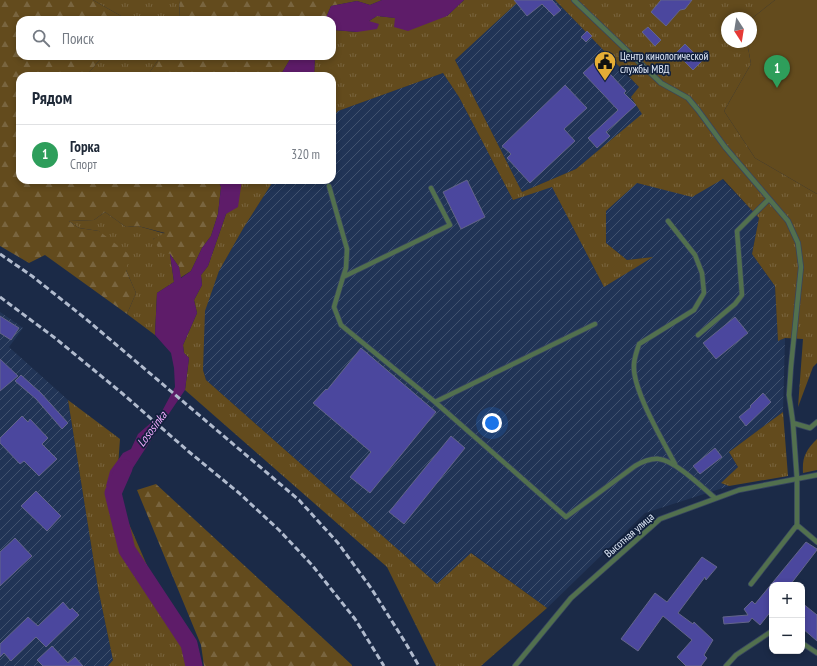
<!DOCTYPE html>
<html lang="ru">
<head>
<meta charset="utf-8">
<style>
	:root { --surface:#fff; --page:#f2f2f3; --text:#1f2937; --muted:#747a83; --line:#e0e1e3; --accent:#786436 }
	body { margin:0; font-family:"PT Sans Narrow",sans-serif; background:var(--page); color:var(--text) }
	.controls { position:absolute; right:12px; bottom:12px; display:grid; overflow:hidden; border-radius:8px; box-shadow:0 2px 6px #0003 }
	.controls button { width:36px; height:36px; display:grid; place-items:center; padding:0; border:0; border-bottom:1px solid var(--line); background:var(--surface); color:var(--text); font:20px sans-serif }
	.compass { position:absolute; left:721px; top:12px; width:36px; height:36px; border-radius:50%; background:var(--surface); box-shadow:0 2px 6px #0003; rotate:168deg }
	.you { position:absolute; left:492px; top:423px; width:14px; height:14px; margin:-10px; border:3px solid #fff; border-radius:50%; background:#1a73e8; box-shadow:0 0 0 6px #1a73e833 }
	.badge { display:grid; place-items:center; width:26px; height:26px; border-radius:50%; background:var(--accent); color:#fff; font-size:13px; font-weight:700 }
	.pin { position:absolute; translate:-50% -33px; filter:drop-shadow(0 1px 2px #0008) }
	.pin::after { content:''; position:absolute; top:21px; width:14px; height:12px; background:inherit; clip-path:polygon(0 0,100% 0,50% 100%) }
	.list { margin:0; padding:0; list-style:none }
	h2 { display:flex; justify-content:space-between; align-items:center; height:52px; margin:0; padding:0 16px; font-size:17px }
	h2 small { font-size:13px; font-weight:400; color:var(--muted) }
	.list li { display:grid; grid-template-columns:26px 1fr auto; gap:12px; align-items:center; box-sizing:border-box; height:60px; padding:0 16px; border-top:1px solid var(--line) }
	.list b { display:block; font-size:15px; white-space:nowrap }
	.list p { margin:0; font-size:13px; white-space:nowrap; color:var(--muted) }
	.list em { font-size:13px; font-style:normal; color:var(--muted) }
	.icon { flex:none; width:22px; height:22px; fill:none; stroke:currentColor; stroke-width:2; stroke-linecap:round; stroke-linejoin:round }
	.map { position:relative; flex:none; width:817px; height:666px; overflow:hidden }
	.search { position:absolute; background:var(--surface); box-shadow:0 2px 6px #0003; left:16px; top:16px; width:320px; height:44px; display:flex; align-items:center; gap:10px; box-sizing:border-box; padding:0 14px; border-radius:12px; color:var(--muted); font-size:15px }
	.panel { position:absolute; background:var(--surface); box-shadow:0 2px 6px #0003; left:16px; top:72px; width:320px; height:112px; border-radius:12px }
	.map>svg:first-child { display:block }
	.industrial { fill:url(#industrial-furrows) }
	.grass { fill:url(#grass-tufts) }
	.forest { fill:url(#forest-firs) }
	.garden { fill:#634b1d }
	.water { fill:#5e1c69 }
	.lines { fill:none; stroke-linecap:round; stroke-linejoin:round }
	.river { stroke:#5e1c69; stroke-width:17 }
	.building { fill:#4b479e; stroke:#636589 }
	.service-casing { stroke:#374560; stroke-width:6 }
	.service { stroke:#52704e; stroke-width:4.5 }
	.rail { stroke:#b1bbce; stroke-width:3; stroke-dasharray:6 3; stroke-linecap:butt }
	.labels { text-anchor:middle; stroke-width:3.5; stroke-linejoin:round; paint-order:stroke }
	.poi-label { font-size:11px; fill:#e4edfc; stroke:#11203c; text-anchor:start }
	.street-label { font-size:11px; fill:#e4edfc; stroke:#11203c }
	.water-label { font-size:12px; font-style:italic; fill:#f1aafd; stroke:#11203c }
</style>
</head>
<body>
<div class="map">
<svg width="817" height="666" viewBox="0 0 817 666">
	<defs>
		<pattern id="industrial-furrows" width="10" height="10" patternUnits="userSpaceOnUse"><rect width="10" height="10" fill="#213456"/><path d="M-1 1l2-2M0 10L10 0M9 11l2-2" fill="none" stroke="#41526f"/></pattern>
		<pattern id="grass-tufts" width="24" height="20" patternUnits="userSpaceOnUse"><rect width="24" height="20" fill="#634b1d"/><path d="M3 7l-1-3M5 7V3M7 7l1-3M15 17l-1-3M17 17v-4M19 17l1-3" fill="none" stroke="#79653f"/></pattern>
		<pattern id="forest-firs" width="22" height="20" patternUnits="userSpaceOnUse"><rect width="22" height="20" fill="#634b1d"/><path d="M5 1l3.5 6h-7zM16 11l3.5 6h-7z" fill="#79653f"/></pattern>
	</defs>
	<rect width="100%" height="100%" fill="#1b2a47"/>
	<!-- industrial -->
	<path class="industrial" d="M520 0H555L639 87 643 114 576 169 522 192 455 60Z
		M443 73 459 97 513 200 552 186 604 287 652 257 627 260 606 243V211L637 183 692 196 722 179 759 218 752 254 775 286 778 341 785 338 783 412 729 452 738 467 722 484 729 486 645 513 547 608 472 553 437 584 206 380 203 370 204 311 219 271 244 227 274 180H332V117L338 111Z
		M0 312 23 328 9 347 68 400 98 588 113 660 108 666H0Z"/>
	<!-- grass -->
	<path class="grass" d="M93 0H179L180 20H128Z
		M464 0H520L455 60 522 192 576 169 642 114 631 97 639 87 555 0H775L751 19 727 18V42H747L751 64 724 111 755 158 817 194V363L813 367 798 407 803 339 785 338 778 341 775 286 752 254 759 218 723 179 692 197 637 183 606 211V243L627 260 653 257 604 287 552 187 513 200 459 97 443 73 338 111 332 117V76H314L315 56H332V32L334 30 357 32 369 21 377 16 396 18 447 16Z
		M103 56H161L147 76H86Z
		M242 180H274L244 227 219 271 205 311 203 370 206 380 437 584 471 553 547 608 481 666H436L387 567 185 390 189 358 184 353 183 345 197 313 194 300 202 285 201 275 208 266 226 214Z
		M105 212 126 227 138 226 166 234 153 239 170 254 174 282 157 293 155 335 127 314 136 293 126 270 99 231 79 228 69 221 94 220Z
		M68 400 120 439 116 494 182 646 187 666H108L113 660 98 588Z
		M783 412 788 476 729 486 721 483 738 467 729 452Z
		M817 439V470L803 473C802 457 806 450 817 439Z"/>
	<!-- forest -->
	<path class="forest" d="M0 0H93L128 20H20V56H103L86 76H20V180H218L221 187 218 214 211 236 202 248 191 271 180 278 179 267 170 254 160 251 153 239 165 233 138 226 126 227 105 212 94 220 69 221 79 228 99 231 130 255 126 270 136 293 127 314 45 255 29 263 0 246Z
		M179 0H382L370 5 357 1 331 6 325 20H180Z
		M161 56H292L280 76H147Z
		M156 484 352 665V666H204L201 645 137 490Z"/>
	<!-- garden -->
	<path class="garden" d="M775 0H817V194L755 158 724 111 751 64 747 42H751V19Z"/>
	<!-- water -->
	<path class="water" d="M382 0H464L447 16 408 31 394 27 395 18 377 16 369 21 379 24 377 29 357 32 334 30 332 32V20H325L331 6 357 1 370 5Z
		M292 56H315L314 76H280Z
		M218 180H242L238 207 226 214 208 266 201 275 202 285 194 300 197 313 183 345 184 353 189 358 185 390 149 443 127 477 120 491 106 486 110 471 123 453 131 449 138 434 160 415 175 387 174 368 171 353 155 335 157 293 174 282 170 254 179 267 181 278 191 271 202 248 211 236 218 214 221 187Z"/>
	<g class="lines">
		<!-- river -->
		<path class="river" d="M124 468 113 493 127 550 189 644 194 666"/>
	</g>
	<!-- building -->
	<path class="building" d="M514 0H552L561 10 554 16 542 4 527 16Z
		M661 0H692L685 9 680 10 666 26 651 12Z
		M648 27 661 40 655 46 642 32Z
		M587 31 592 36 586 42 581 37Z
		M685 44 702 61 693 70 676 53Z
		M597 60 626 91 624 93 636 105 606 132 610 136 597 148 588 138 618 110 583 73Z
		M565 85 587 108 564 129 575 141 530 183 507 158 511 154 502 146Z
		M467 180 485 217 461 229 443 192Z
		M0 316 19 328 11 340 0 333Z
		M735 317 748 333 716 359 703 343Z
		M361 348 436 412 370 493 350 477 371 452 313 403 326 389 327 390Z
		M0 359 18 376 0 391Z
		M21 375 41 393 68 423 62 429 36 399 15 381Z
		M763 393 771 402 746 426 739 417 751 407 750 406Z
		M22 416 28 422 30 419 48 438 42 444 57 459 39 476 24 461 20 464 0 443V438Z
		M451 436 465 448 404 524 389 512Z
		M715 448 722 457 700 474 693 466Z
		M36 491 61 516 47 531 21 506Z
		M15 538 32 556 0 586V552Z
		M806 542 817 549V550L790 585H772V610L760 625 752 618 749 622 724 624 723 617 748 615 744 609 752 601 755 604Z
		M702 557 717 567 706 580 705 577 678 613 693 624 694 622 713 640 704 655 707 658 701 666H686L677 657 692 640 663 616 638 651 621 639 655 593 667 602Z
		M63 602 70 610 72 608 79 615 46 647 36 637 11 661 4 653 0 657V644L28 617 38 626Z
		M802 603 817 615V641L802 628Z
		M52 646 68 663 75 657 83 666H43L37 660Z"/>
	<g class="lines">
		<!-- service casing -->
		<g class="service-casing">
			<path id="service" d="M574 0 661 83 688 98 698 110 725 147 788 221 798 243 801 267 791 366 789 395 793 423 797 479V525L751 584
				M329 186 347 249 346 268 343 277
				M431 188 450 225 343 277 334 307 341 325 435 402 566 517 635 466C642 462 650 458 659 459 674 460 702 487 715 498
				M668 221 695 255 702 273 704 293 694 310 639 344C637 351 634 358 634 365 632 389 663 441 675 464
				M698 335 735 304 742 295 737 231 769 199
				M435 402 595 324
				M793 423 810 428 817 422
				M797 525 817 542
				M802 643 817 653
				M515 666 571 598 660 519 739 490 817 475
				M726 666 736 655 772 631"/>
		</g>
		<!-- service -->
		<use href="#service" class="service"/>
		<!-- rail -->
		<path class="rail" d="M0 254 32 276 86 319 299 500 338 543 371 588 405 642 419 666
			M0 297 55 338 123 394 188 451 239 493 279 530 312 565 355 619 384 666"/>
	</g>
	<!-- icons -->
	<defs>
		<g id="civic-pin" transform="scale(1.15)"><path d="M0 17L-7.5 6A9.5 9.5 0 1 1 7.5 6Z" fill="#e5ad35" stroke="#11203c"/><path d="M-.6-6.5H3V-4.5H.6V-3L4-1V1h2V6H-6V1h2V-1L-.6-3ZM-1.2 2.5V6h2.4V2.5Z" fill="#111"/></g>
	</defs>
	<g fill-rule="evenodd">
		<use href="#civic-pin" x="605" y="62"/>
	</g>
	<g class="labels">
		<!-- poi labels -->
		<g class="poi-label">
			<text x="620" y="60">Центр кинологической<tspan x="620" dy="13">службы МВД</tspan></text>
		</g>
		<!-- street labels -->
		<g class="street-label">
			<text transform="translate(629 535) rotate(-41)" y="4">Высотная улица</text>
		</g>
		<!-- water labels -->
		<g class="water-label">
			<text transform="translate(152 429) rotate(-53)" y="4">Lososinka</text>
		</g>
	</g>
</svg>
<div class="controls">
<button>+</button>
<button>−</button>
</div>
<svg class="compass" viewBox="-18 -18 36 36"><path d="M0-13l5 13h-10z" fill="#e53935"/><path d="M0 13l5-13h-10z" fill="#747a83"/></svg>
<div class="you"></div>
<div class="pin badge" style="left:777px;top:88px;background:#2e9e5b">1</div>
<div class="search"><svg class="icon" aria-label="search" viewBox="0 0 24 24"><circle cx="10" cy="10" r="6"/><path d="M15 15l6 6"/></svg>Поиск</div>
<section class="panel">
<h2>Рядом<small></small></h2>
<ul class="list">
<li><span class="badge" style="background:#2e9e5b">1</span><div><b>Горка</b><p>Спорт</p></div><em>320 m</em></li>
</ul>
</section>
</div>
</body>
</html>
